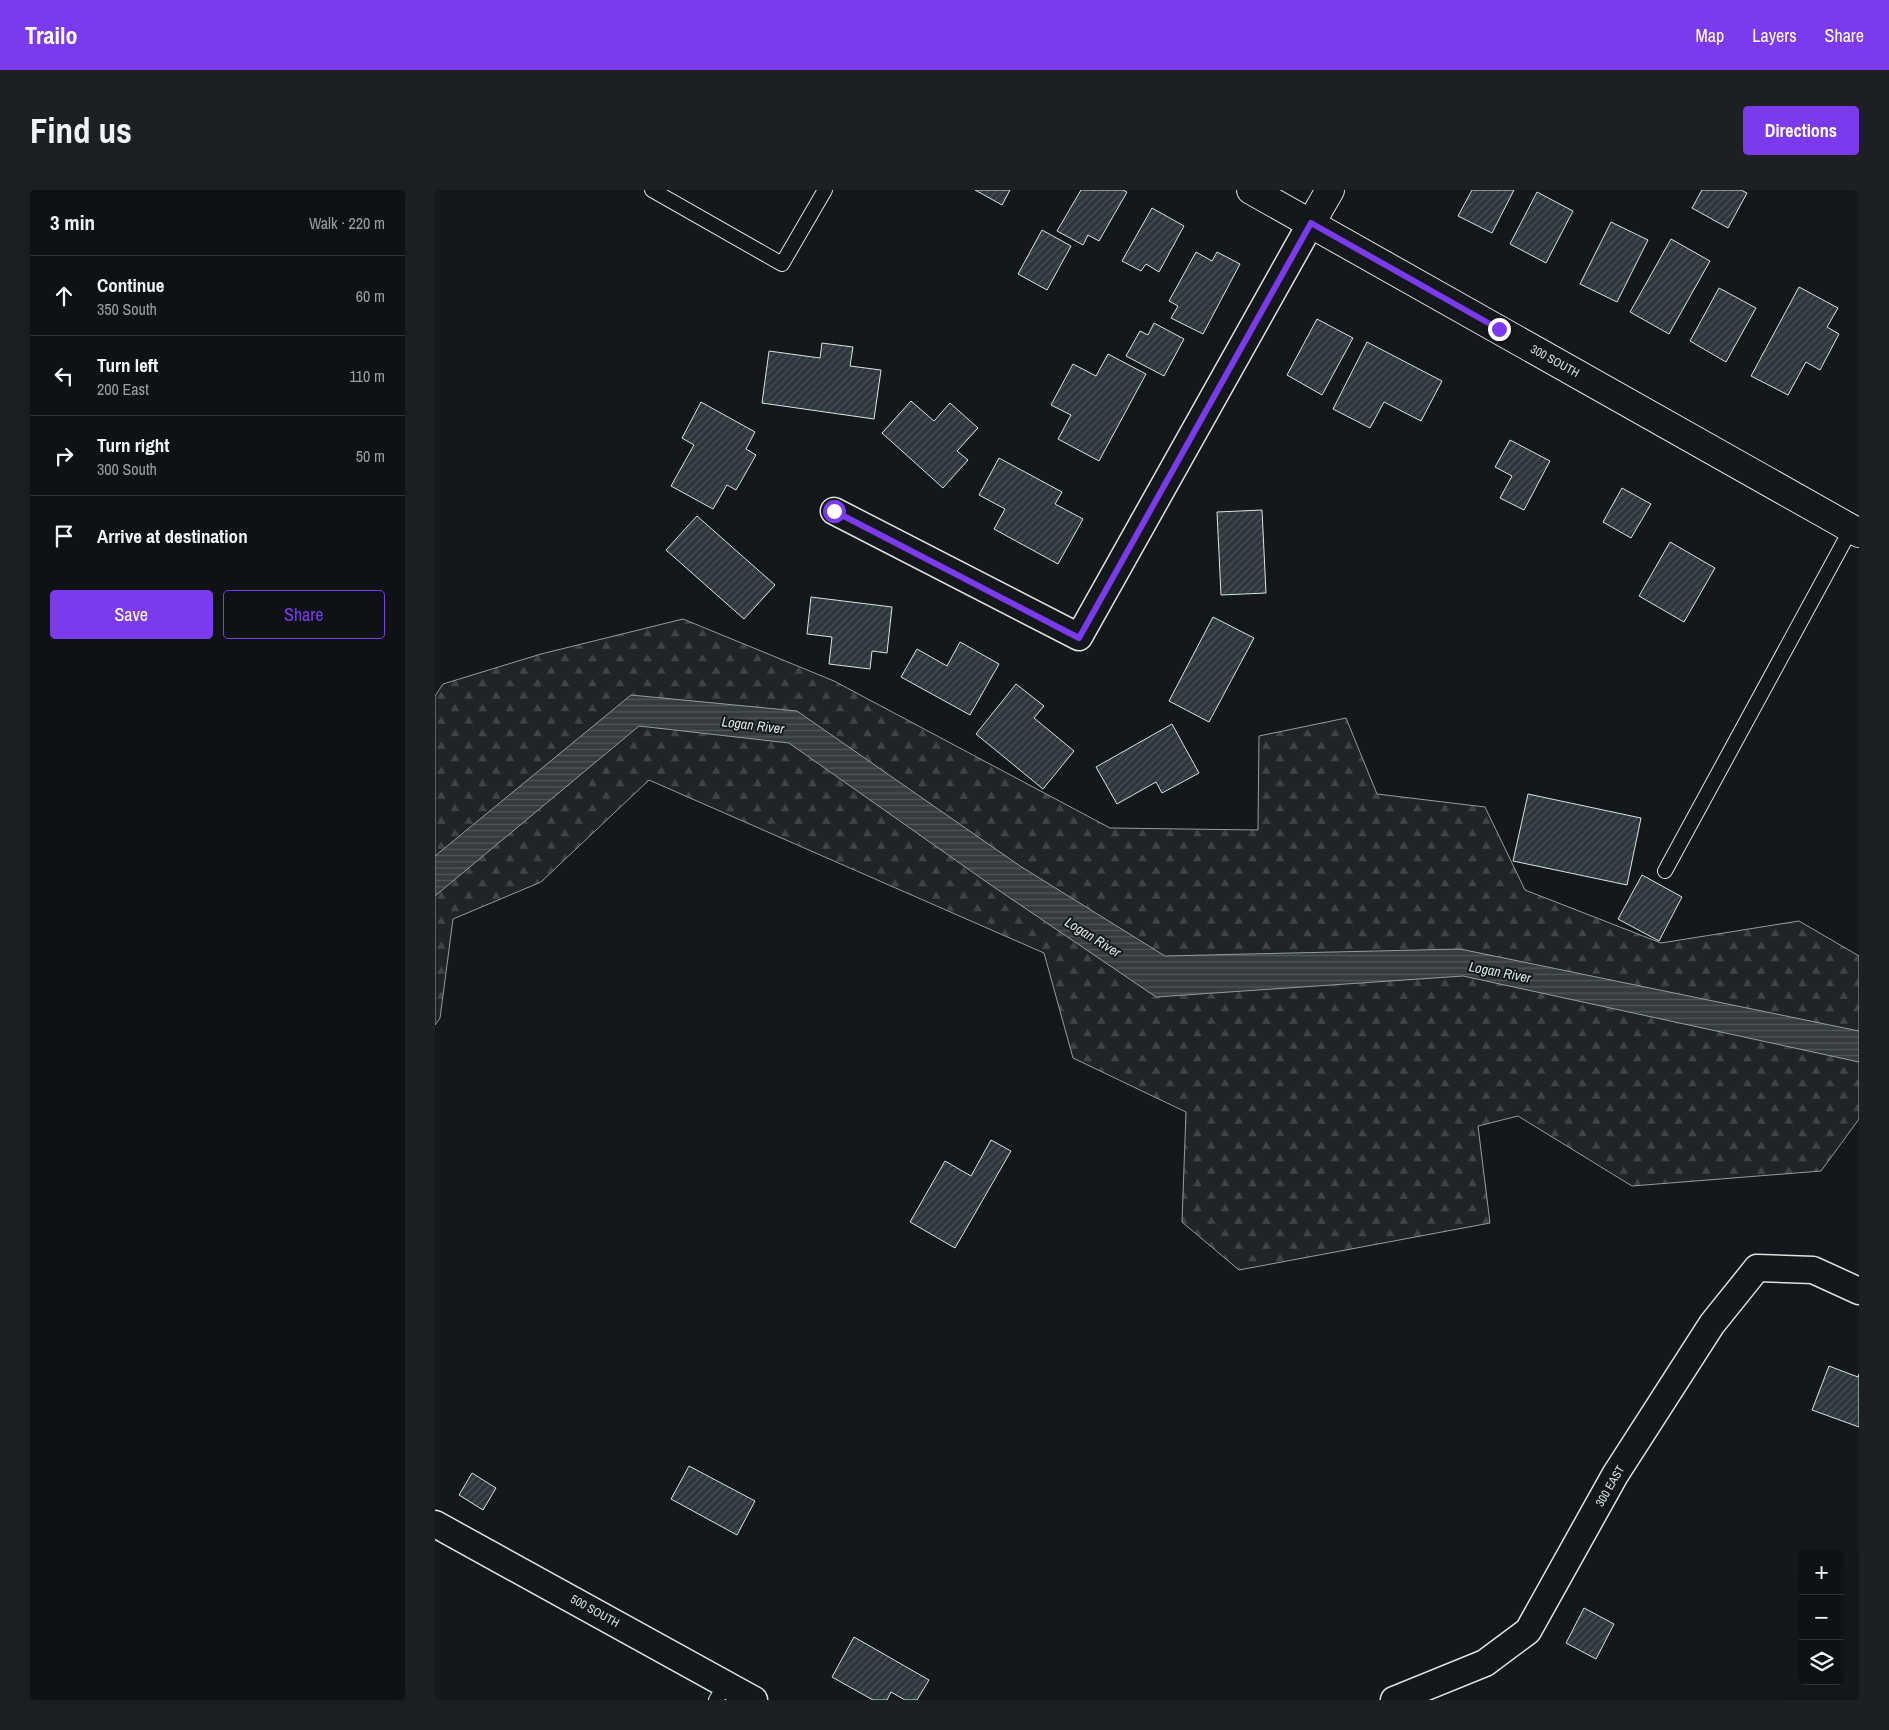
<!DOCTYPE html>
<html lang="en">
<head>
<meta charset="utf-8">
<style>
	:root { --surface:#0f1215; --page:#1d2022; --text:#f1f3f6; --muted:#9b9ea0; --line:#2f3234; --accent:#7c3aed }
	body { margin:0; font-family:"Archivo Narrow",sans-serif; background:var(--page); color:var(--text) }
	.controls { position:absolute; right:15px; bottom:15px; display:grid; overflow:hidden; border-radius:5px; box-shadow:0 5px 20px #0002 }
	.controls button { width:45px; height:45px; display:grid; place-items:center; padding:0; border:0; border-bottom:1px solid var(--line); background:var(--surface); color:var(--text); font:25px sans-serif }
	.stop { position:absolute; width:15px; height:15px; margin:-11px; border:4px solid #7c3aed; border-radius:50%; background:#fff }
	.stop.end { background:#7c3aed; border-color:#fff; box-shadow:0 1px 5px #0008 }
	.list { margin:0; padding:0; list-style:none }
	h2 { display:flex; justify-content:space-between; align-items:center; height:65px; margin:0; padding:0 20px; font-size:21px }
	h2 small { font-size:16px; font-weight:400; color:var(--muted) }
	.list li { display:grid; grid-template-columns:32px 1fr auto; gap:15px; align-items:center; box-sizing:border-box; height:80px; padding:0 20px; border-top:1px solid var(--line) }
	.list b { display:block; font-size:19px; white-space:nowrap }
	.list p { margin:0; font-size:16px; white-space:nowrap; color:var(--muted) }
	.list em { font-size:16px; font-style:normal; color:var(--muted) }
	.actions { display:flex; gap:10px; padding:15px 20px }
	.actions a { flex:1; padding:11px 0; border:1px solid var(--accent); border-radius:5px; text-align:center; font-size:18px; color:var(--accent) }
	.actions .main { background:var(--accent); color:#fff }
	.icon { flex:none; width:28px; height:28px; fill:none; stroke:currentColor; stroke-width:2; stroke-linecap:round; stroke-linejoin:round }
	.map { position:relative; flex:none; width:1424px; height:1510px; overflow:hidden; border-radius:5px }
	header { display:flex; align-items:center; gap:30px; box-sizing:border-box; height:70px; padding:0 25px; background:var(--accent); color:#fff }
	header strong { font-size:24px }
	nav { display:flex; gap:28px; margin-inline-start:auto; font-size:18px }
	.intro { display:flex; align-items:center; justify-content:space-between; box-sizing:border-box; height:120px; padding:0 30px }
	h1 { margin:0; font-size:35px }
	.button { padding:12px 22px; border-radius:5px; background:var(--accent); color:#fff; font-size:18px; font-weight:700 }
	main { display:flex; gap:30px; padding:0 30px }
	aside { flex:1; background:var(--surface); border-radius:5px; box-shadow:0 5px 20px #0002 }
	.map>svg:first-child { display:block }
	.forest { fill:url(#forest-firs); stroke:#939e99 }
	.water { fill:url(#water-rules); stroke:#939e99 }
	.building { fill:url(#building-hatch); stroke:#d8e6dc }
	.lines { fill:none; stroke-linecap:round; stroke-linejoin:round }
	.lane-casing { stroke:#d8e6dc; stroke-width:16 }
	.street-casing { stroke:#d8e6dc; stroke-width:29 }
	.secondary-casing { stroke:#d8e6dc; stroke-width:30 }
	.lane { stroke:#14181c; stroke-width:14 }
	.street { stroke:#14181c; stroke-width:26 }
	.secondary { stroke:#14181c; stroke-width:28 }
	.route { stroke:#7c3aed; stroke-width:6 }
	.labels { text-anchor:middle; stroke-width:4; stroke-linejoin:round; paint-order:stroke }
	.street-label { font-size:12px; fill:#d8e6dc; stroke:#14181c }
	.water-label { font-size:14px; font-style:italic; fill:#d8e6dc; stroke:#14181c }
</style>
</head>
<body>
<header>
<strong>Trailo</strong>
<nav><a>Map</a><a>Layers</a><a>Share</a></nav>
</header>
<div class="intro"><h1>Find us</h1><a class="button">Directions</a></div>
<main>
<aside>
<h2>3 min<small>Walk · 220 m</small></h2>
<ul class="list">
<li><svg class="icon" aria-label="ahead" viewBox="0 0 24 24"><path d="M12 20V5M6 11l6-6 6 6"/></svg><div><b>Continue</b><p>350 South</p></div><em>60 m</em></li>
<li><svg class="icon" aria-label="left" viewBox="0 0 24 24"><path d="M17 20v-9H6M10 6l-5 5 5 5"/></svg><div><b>Turn left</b><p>200 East</p></div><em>110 m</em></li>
<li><svg class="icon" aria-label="right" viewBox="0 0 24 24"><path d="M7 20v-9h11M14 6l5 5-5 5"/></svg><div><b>Turn right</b><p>300 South</p></div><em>50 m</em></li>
<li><svg class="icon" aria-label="arrive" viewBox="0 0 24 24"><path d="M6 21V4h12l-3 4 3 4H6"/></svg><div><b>Arrive at destination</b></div></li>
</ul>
<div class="actions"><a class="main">Save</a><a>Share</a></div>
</aside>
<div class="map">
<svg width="1424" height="1510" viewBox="0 0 1424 1510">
	<defs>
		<pattern id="forest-firs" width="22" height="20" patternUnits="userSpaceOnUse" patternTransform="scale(1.25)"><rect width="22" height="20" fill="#202428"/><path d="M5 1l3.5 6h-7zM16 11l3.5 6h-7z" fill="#404447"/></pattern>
		<pattern id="water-rules" width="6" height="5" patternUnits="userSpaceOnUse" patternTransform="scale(1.25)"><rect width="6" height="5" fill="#363b3e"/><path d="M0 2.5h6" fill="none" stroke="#525759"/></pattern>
		<pattern id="building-hatch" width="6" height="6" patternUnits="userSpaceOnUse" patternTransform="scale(1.25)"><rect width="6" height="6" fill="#2c363c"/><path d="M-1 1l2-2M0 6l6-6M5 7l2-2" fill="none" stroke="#4a5358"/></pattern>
	</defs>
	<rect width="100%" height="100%" fill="#14181c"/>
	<!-- forest -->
	<path class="forest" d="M248 429 399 491 675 638 823 640 824 546 911 528 942 604 1050 617 1090 700 1226 753 1364 731 1424 766V929L1386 981 1197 996 1083 926 1043 936 1055 1033 804 1080 747 1032 751 922 638 868 609 763 214 590 106 692 18 729 5 828 0 835V506L8 494 106 464Z"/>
	<!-- water -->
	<path class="water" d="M196 505 362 521 585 676 730 766 1025 759 1424 841V872L1028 786 721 807 553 693 354 553 204 536 0 706V666Z"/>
	<!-- building -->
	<path class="building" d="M540 0H575L567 15Z
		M646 0H688L692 2 664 51 653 45 648 55 622 41Z
		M1037 0H1079L1057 43 1023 26Z
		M1267 0H1306L1312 3 1293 38 1257 18Z
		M1102 2 1138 21 1111 73 1075 54Z
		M717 18 749 36 724 82 711 74 706 81 687 71Z
		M1176 32 1213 50 1182 112 1145 94Z
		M607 40 636 56 612 100 583 84Z
		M1236 49 1275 71 1234 144 1195 122Z
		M761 62 777 71 782 62 805 74 768 144 736 128 743 116 734 111Z
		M1364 97 1403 118 1392 137 1404 144 1385 180 1371 172 1353 205 1316 186Z
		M1284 98 1321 118 1291 172 1255 151Z
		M882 129 918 148 887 205 852 185Z
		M719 133 749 149 729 186 691 166 705 141 713 145Z
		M932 152 1007 191 986 231 949 212 935 238 898 219Z
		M387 153 418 157 415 176 446 180 439 229 327 213 334 161 385 168Z
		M673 164 711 184 664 271 623 249 636 225 616 215 638 174 661 186Z
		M476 211 499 231 515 213 543 238 522 261 533 270 508 298 447 243Z
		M266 212 320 242 311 259 321 265 301 300 292 295 278 319 236 296 259 255 247 248Z
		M1075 250 1115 271 1089 320 1065 308 1077 286 1060 277Z
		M564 268 627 302 620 314 648 329 623 374 559 339 570 319 544 305Z
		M1187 298 1216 314 1196 348 1168 332Z
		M827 320 831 403 786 405 782 322Z
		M262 326 340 395 309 429 231 360Z
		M1235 352 1280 378 1249 432 1204 406Z
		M376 407 457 417 452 463 437 461 435 479 394 474 397 447 372 444Z
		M778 427 819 448 774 532 734 511Z
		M525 452 564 474 535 525 466 487 482 459 512 476Z
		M581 494 609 516 599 528 639 561 608 599 541 544Z
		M737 534 764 583 727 603 721 592 682 614 661 577Z
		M1093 604 1206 628 1192 695 1078 671Z
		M1207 685 1247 707 1224 751 1183 729Z
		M556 950 576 961 520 1058 475 1032 510 971 536 986Z
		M1394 1176 1423 1187 1424 1184V1237L1377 1220Z
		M254 1276 320 1311 302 1345 236 1309Z
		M37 1283 61 1298 48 1320 24 1305Z
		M1149 1418 1179 1434 1161 1469 1131 1453Z
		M419 1447 494 1490 482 1510H470L456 1502 452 1510H438L397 1487Z"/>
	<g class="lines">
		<!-- lane casing -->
		<g class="lane-casing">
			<path id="lane" d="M217 0 347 74 390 0
				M1230 681 1416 339
				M281 1510 291 1494"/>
		</g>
		<!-- street casing -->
		<g class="street-casing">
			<path id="street" d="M399 321 644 447 876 33
				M0 1334 319 1510
				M959 1510 1050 1473 1093 1441 1180 1285 1277 1134 1322 1078 1378 1080 1424 1101"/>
		</g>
		<!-- secondary casing -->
		<g class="secondary-casing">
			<path id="secondary" d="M816 0 1424 343
				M876 33 895 0"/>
		</g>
		<!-- lane -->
		<use href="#lane" class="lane"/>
		<!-- street -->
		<use href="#street" class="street"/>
		<!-- secondary -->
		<use href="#secondary" class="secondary"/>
	</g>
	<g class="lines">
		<!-- route -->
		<path class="route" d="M399 321 644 448 876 33 1064 139"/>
	</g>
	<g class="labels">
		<!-- street labels -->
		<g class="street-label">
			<text transform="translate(1120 171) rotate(29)" y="4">300 SOUTH</text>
			<text transform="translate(1175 1296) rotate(-60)" y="4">300 EAST</text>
			<text transform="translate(160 1421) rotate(29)" y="4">500 SOUTH</text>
		</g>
		<!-- water labels -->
		<g class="water-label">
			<text transform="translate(318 535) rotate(7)" y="5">Logan River</text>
			<text transform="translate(658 747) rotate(32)" y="5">Logan River</text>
			<text transform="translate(1065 782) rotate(11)" y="5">Logan River</text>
		</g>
	</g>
</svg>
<div class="controls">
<button>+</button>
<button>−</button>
<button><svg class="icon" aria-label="layers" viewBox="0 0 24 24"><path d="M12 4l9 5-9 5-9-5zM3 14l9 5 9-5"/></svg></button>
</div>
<div class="stop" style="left:399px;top:321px"></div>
<div class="stop end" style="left:1064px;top:139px"></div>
</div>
</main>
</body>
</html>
